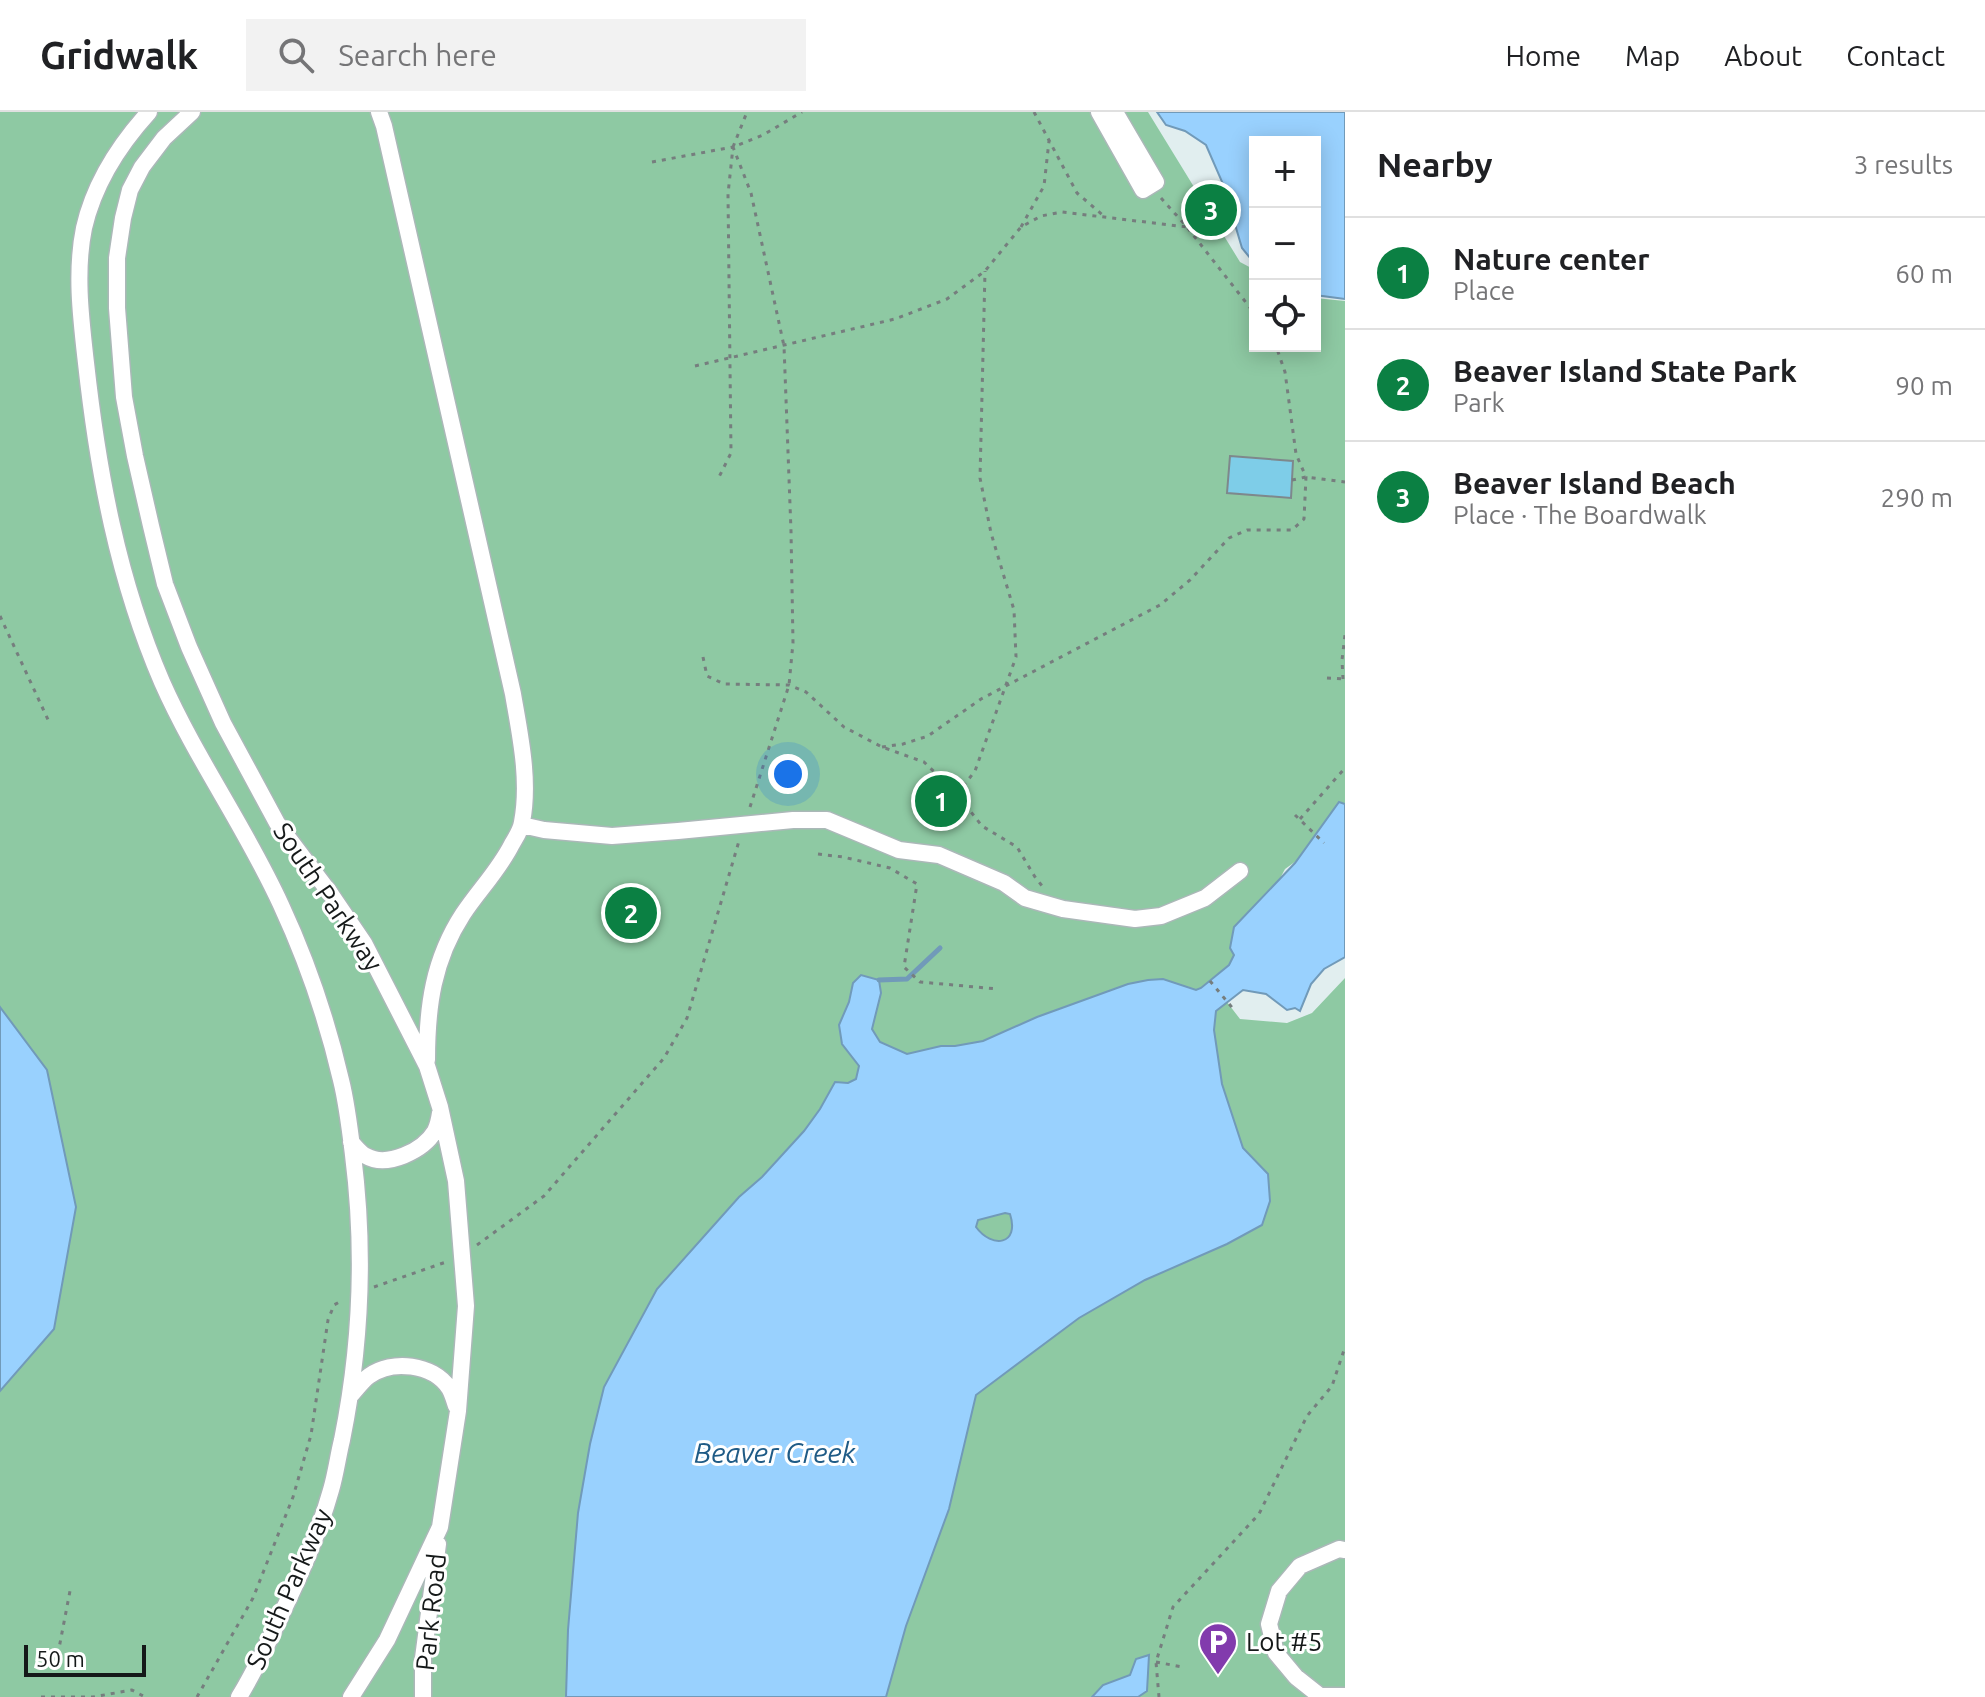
<!DOCTYPE html>
<html lang="en">
<head>
<meta charset="utf-8">
<style>
	:root { --surface:#fff; --page:#f2f2f2; --text:#202124; --muted:#757577; --line:#e0e0e0; --accent:#0b8043 }
	body { margin:0; font-family:Ubuntu,sans-serif; background:var(--page); color:var(--text) }
	.controls { position:absolute; right:24px; top:24px; display:grid; overflow:hidden; border-radius:0px; box-shadow:0 4px 20px #0003 }
	.controls button { width:72px; height:72px; display:grid; place-items:center; padding:0; border:0; border-bottom:2px solid var(--line); background:var(--surface); color:var(--text); font:40px sans-serif }
	.scale { position:absolute; left:24px; bottom:20px; width:122px; box-sizing:border-box; padding-left:8px; border:4px solid #151919; border-top:0; font-size:22px; line-height:28px; white-space:nowrap; color:#151919; -webkit-text-stroke:6px #fff; paint-order:stroke }
	.you { position:absolute; left:788px; top:662px; width:28px; height:28px; margin:-20px; border:6px solid #fff; border-radius:50%; background:#1a73e8; box-shadow:0 0 0 12px #1a73e833 }
	.badge { display:grid; place-items:center; width:52px; height:52px; border-radius:50%; background:var(--accent); color:#fff; font-size:26px; font-weight:700 }
	.pin { position:absolute; translate:-50% -50%; border:4px solid #fff; box-shadow:0 2px 8px #0006 }
	.list { margin:0; padding:0; list-style:none }
	h2 { display:flex; justify-content:space-between; align-items:center; height:104px; margin:0; padding:0 32px; font-size:34px }
	h2 small { font-size:26px; font-weight:400; color:var(--muted) }
	.list li { display:grid; grid-template-columns:52px 1fr auto; gap:24px; align-items:center; box-sizing:border-box; height:112px; padding:0 32px; border-top:2px solid var(--line) }
	.list b { display:block; font-size:30px; white-space:nowrap }
	.list p { margin:0; font-size:26px; white-space:nowrap; color:var(--muted) }
	.list em { font-size:26px; font-style:normal; color:var(--muted) }
	.icon { flex:none; width:44px; height:44px; fill:none; stroke:currentColor; stroke-width:2; stroke-linecap:round; stroke-linejoin:round }
	.map { position:relative; flex:none; width:1345px; height:1585px; overflow:hidden }
	header { display:flex; align-items:center; gap:48px; box-sizing:border-box; height:112px; padding:0 40px; background:var(--surface); border-bottom:2px solid var(--line) }
	header strong { font-size:38px }
	nav { display:flex; gap:44px; margin-inline-start:auto; font-size:28px }
	.search { width:560px; height:72px; background:var(--page); display:flex; align-items:center; gap:20px; box-sizing:border-box; padding:0 28px; border-radius:0px; color:var(--muted); font-size:30px }
	main { display:flex }
	aside { flex:1; background:var(--surface) }
	.map>svg:first-child { display:block }
	.green { fill:#8ec9a3 }
	.water { fill:#99d1fe; stroke:#719ab9; stroke-width:2; fill-rule:evenodd }
	.lines { fill:none; stroke-linecap:round; stroke-linejoin:round }
	.stream { stroke:#719ab9; stroke-width:5 }
	.building { fill:#7ecde8; stroke:#7e888c; stroke-width:2 }
	.minor-casing { stroke:#abb8b8; stroke-width:19 }
	.path { stroke:#767e7e; stroke-width:3; stroke-dasharray:4 6; stroke-linecap:butt }
	.minor { stroke:#fff; stroke-width:16 }
	.labels { text-anchor:middle; stroke-width:6; stroke-linejoin:round; paint-order:stroke }
	.street-label { font-size:26px; fill:#151919; stroke:#fff }
	.poi-label { font-size:26px; fill:#151919; stroke:#fff; text-anchor:start }
	.water-label { font-size:28px; font-style:italic; fill:#1f5b86; stroke:#fff }
</style>
</head>
<body>
<header>
<strong>Gridwalk</strong>
<div class="search"><svg class="icon" aria-label="search" viewBox="0 0 24 24"><circle cx="10" cy="10" r="6"/><path d="M15 15l6 6"/></svg>Search here</div>
<nav><a>Home</a><a>Map</a><a>About</a><a>Contact</a></nav>
</header>
<main>
<div class="map">
<svg width="1345" height="1585" viewBox="0 0 1345 1585">
	<rect width="100%" height="100%" fill="#e1eeef"/>
	<!-- green -->
	<path class="green" d="M0 0H1148L1240 150 1255 158V234H1315V186L1345 189V714L1285 757 1220 881 1240 907 1287 911 1312 901 1345 866V1585H0Z"/>
	<!-- water -->
	<path class="water" d="M1157 0H1345V187L1315 183V30H1255V152L1242 136 1223 72 1206 33 1185 19 1166 13Z
		M1339 690 1345 692V845L1324 857 1311 872 1300 899 1295 896 1287 898 1266 882 1243 878 1216 899 1214 918 1222 972 1243 1036 1268 1062 1270 1089 1262 1113 1227 1132 1145 1168 1079 1206 976 1283 949 1397 906 1514 886 1585H566L568 1518 578 1401 590 1332 604 1275 657 1177 739 1085 762 1065 804 1019 820 997 835 970 848 971 856 967 859 954 842 932 839 913 849 890 853 871 861 863 879 868 881 881 872 917 880 930 907 942 941 934H955L983 929 1037 905 1128 872 1148 868 1163 867 1196 878 1201 876 1229 853 1234 843 1230 836 1234 815 1295 751ZM1005 1101 1010 1102C1020 1133 992 1137 976 1115L978 1108Z
		M0 895 47 958 76 1095 54 1217 0 1279Z
		M1149 1543 1147 1579 1138 1585H1092L1103 1573 1130 1563 1136 1547Z"/>
	<g class="lines">
		<!-- stream -->
		<path class="stream" d="M879 868 907 867 940 836"/>
	</g>
	<!-- building -->
	<path class="building" d="M1230 344 1293 349 1291 386 1227 381Z
		M935 664 966 701 947 715 917 676Z"/>
	<g class="lines">
		<!-- minor casing -->
		<g class="minor-casing">
			<path id="minor" d="M149 0C119 33 94 72 84 116 75 160 81 207 86 251 98 360 118 468 162 570 196 647 246 716 281 793 307 849 327 908 341 968 347 992 350 1018 353 1043 365 1138 361 1234 342 1328 338 1344 336 1361 331 1378 319 1421 301 1462 281 1503 268 1531 255 1559 239 1585
				M192 0 164 26 142 55 130 78 123 106 117 146V196L124 285 135 344 151 414 165 472 189 535 223 611 277 711 330 781 364 831 427 954 440 995 456 1069 466 1194 458 1299 440 1415 387 1528 351 1585
				M379 0 384 14 513 582C520 623 530 668 522 710 521 718 516 725 512 732 499 758 479 778 463 802 433 848 427 895 427 948
				M1099 0 1143 78 1156 70 1115 0
				M522 713 544 718 612 724 678 719 793 708H827L899 738 939 743 1004 771 1025 786 1063 797 1135 807 1161 804 1205 786 1240 759
				M351 1030C356 1035 360 1041 366 1044 387 1056 423 1039 435 1019 438 1013 439 1008 440 1001
				M351 1283C357 1277 362 1269 369 1264 392 1247 433 1252 449 1276 452 1281 454 1288 456 1294
				M1345 1438 1339 1437 1300 1454 1279 1479 1269 1512 1276 1541 1296 1565 1320 1584H1345
				M423 1585V1546L438 1432"/>
		</g>
		<!-- path -->
		<path class="path" d="M1034 0 1077 81 1105 105
			M733 35 747 0
			M652 50 733 35 728 82 731 341 719 365
			M1161 86 1187 115 1255 202
			M1021 115 1044 74 1049 29
			M695 254 895 207 947 187 985 159 1021 115 1041 104 1062 100 1187 115
			M1292 368 1306 365 1345 370
			M0 504 50 612
			M703 545 707 564 724 572 789 573 806 580 844 615 882 635 924 650 957 682 982 714 1017 735 1035 765 1043 775
			M1327 566 1344 567
			M1343 567 1342 548 1345 523
			M882 635 903 632 928 624 981 587 1160 493 1190 468 1229 426 1247 418H1292L1304 407 1306 365 1296 342 1285 260 1276 234
			M957 682 975 659 1016 545 1014 498 991 421 980 366 985 159
			M750 695 789 573 793 531 791 419 784 234 751 81 733 35 763 23 802 0
			M1295 703 1324 731
			M1300 707 1345 656
			M818 742 843 745 890 756 917 772 904 855 920 870 998 877
			M1210 869 1235 899
			M477 1133 544 1084 664 946 687 906 739 729
			M374 1175 446 1150
			M1156 1550 1182 1555
			M56 1552 70 1479
			M41 1585H93L132 1578 145 1585
			M197 1585 253 1486 293 1385 311 1323 328 1208 334 1193 341 1189
			M1159 1585 1156 1550 1173 1495 1259 1402 1307 1304 1332 1274 1345 1235"/>
		<!-- minor -->
		<use href="#minor" class="minor"/>
	</g>
	<!-- icons -->
	<defs>
		<g id="parking-pin" transform="scale(2)"><path d="M0 17L-7.5 6A9.5 9.5 0 1 1 7.5 6Z" fill="#823bad" stroke="#fff"/><path d="M-3.5-5.5H1a3.5 3.5 0 0 1 0 7H-1V5.5H-3.5ZM-1-3.4V-.6H.8a1.4 1.4 0 0 0 0-2.8Z" fill="#fff"/></g>
	</defs>
	<g fill-rule="evenodd">
		<use href="#parking-pin" x="1218" y="1530"/>
	</g>
	<g class="labels">
		<!-- street labels -->
		<g class="street-label">
			<text transform="translate(328 785) rotate(56)" y="9">South Parkway</text>
			<text transform="translate(289 1477) rotate(-66)" y="9">South Parkway</text>
			<text transform="translate(431 1500) rotate(-84)" y="9">Park Road</text>
		</g>
		<!-- poi labels -->
		<g class="poi-label">
			<text x="1246" y="1539">Lot #5</text>
		</g>
		<!-- water labels -->
		<g class="water-label">
			<text x="775" y="1351">Beaver Creek</text>
		</g>
	</g>
</svg>
<div class="controls">
<button>+</button>
<button>−</button>
<button><svg class="icon" aria-label="locate" viewBox="0 0 24 24"><circle cx="12" cy="12" r="6"/><path d="M12 2v4M12 18v4M2 12h4M18 12h4"/></svg></button>
</div>
<div class="scale">50 m</div>
<div class="you"></div>
<div class="pin badge" style="left:941px;top:689px">1</div>
<div class="pin badge" style="left:631px;top:801px">2</div>
<div class="pin badge" style="left:1211px;top:98px">3</div>
</div>
<aside>
<h2>Nearby<small>3 results</small></h2>
<ul class="list">
<li><span class="badge">1</span><div><b>Nature center</b><p>Place</p></div><em>60 m</em></li>
<li><span class="badge">2</span><div><b>Beaver Island State Park</b><p>Park</p></div><em>90 m</em></li>
<li><span class="badge">3</span><div><b>Beaver Island Beach</b><p>Place · The Boardwalk</p></div><em>290 m</em></li>
</ul>
</aside>
</main>
</body>
</html>
